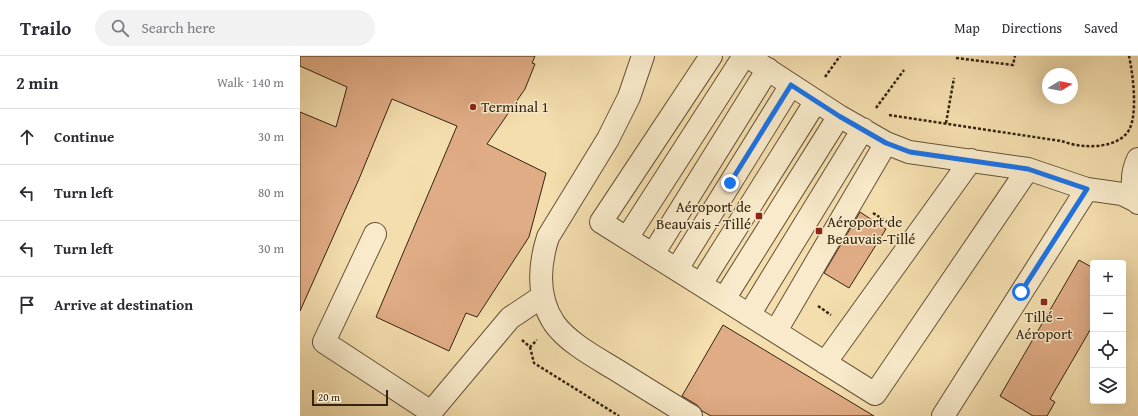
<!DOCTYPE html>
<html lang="en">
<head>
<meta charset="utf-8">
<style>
	:root { --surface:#fff; --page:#f2f2f3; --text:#2b2b33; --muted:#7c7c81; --line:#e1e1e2 }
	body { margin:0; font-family:"Gentium Book Plus",serif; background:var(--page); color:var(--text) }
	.controls { position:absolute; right:12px; bottom:12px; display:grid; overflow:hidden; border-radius:4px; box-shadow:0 4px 16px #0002 }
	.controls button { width:36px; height:36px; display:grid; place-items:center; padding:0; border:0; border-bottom:1px solid var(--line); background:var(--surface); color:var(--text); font:20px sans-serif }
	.compass { position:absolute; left:742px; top:12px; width:36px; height:36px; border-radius:50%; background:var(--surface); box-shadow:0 4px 16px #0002; rotate:80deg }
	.scale { position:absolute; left:12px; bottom:10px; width:76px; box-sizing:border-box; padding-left:4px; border:2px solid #342411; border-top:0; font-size:11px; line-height:14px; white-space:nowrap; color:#342411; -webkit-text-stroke:3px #f8eaca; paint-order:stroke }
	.stop { position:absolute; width:12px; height:12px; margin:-9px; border:3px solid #1a73e8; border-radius:50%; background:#fff }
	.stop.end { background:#1a73e8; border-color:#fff; box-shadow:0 1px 4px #0008 }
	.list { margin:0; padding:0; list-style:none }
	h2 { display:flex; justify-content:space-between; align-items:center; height:52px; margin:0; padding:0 16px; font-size:17px }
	h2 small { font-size:13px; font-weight:400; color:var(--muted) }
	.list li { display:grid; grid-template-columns:26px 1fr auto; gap:12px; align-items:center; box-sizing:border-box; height:56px; padding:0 16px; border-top:1px solid var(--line) }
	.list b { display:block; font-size:15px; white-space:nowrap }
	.list em { font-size:13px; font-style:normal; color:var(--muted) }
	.icon { flex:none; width:22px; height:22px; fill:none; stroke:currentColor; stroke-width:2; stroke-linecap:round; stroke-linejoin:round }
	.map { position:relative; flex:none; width:838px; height:360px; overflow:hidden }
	header { display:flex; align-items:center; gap:24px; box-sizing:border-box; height:56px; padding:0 20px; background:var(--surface); border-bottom:1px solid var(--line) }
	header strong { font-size:19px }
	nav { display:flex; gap:22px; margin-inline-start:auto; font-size:14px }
	.search { width:280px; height:36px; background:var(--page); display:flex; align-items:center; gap:10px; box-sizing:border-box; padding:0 14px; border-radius:22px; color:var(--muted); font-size:15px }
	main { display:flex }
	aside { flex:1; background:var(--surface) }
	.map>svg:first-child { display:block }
	.building { fill:#e0ac85; stroke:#342411 }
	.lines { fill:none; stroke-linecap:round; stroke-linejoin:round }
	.minor-casing { stroke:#645238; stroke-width:24 }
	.path { stroke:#342411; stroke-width:2.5; stroke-dasharray:3 2; stroke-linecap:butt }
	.minor { stroke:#f8eaca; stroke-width:22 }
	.route { stroke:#1a73e8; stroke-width:5 }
	.poi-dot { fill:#8f2418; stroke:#f8eaca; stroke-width:1.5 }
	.labels { text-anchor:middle; stroke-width:3; stroke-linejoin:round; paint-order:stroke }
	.poi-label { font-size:15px; fill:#342411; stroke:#f8eaca; text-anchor:start }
</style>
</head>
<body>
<header>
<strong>Trailo</strong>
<div class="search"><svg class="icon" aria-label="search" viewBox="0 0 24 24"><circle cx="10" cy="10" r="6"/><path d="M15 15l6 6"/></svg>Search here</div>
<nav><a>Map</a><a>Directions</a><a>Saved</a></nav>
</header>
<main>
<aside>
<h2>2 min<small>Walk · 140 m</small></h2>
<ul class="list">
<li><svg class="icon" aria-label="ahead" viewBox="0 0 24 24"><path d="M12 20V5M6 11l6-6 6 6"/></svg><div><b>Continue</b></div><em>30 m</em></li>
<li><svg class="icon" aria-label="left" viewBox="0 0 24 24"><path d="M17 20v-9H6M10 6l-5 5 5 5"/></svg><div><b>Turn left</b></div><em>80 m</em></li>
<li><svg class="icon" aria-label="left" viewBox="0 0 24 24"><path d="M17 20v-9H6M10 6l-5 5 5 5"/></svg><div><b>Turn left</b></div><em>30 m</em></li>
<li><svg class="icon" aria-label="arrive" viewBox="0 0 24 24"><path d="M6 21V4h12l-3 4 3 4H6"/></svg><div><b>Arrive at destination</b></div></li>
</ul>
</aside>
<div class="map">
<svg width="838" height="360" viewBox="0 0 838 360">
	<rect width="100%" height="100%" fill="#f4deae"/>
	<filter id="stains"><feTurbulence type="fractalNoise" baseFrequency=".005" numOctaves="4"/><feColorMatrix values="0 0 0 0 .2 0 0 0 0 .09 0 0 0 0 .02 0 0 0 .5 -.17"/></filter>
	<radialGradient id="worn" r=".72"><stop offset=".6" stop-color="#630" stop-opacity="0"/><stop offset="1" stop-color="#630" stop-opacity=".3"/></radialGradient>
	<!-- building -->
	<path class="building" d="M0 0H235L232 7 235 8 225 33 187 88 246 117 229 181 177 261 166 257 149 295 76 261 157 70 92 43 59 123 0 255V56L36 71 47 31 0 10Z
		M560 156 586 173 549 232 524 217Z
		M779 204 793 212V269L750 343 755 346 747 360H733L700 340Z
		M423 269 574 360H411L402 355 397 349 382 340Z"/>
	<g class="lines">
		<!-- minor casing -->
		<g class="minor-casing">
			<path id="minor" d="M343 0 329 41 308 83 248 181C239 209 237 241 254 267 268 287 297 302 318 315 342 330 366 345 391 360
				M411 0 301 166 575 338 728 113
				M447 0 539 60 586 87 609 96 728 113 787 133 822 138 838 146
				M838 103C831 118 831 132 838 147
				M75 178 24 286 131 356 210 262 243 240
				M327 182 444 0
				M353 198 468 13
				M377 213 491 29
				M401 228 516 45
				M424 243 539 60
				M449 259 563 73
				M476 275 586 87
				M525 307 671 104
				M643 360 787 133"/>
		</g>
		<!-- path -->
		<path class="path" d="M656 2 713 9 715 0
			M525 21 540 0
			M576 52 604 14
			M589 59 761 85C768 87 777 90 785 90 800 91 821 88 829 74 838 58 833 18 829 0
			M646 67 654 22
			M573 157 592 169 591 171
			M518 250 531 259
			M222 284 230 291 237 284
			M230 291 234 307 319 360"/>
		<!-- minor -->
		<use href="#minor" class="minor"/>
	</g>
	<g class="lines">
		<!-- route -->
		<path class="route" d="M430 127 491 29 539 60 586 87 610 96 728 113 787 133 721 236"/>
	</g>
	<!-- markers -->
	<g class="poi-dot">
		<circle cx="173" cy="51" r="4"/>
		<rect x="455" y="156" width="8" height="8" rx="2"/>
		<rect x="515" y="171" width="8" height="8" rx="2"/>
		<rect x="740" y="242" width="8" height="8" rx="2"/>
	</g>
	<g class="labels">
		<!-- poi labels -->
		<g class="poi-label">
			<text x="181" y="56">Terminal 1</text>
			<text x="451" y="156" text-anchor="end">Aéroport de<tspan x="451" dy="17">Beauvais - Tillé</tspan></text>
			<text x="527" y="171">Aéroport de<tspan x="527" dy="17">Beauvais-Tillé</tspan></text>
			<text x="744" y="266" text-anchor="middle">Tillé –<tspan x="744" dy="17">Aéroport</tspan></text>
		</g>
	</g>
	<rect width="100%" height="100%" filter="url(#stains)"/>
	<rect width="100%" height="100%" fill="url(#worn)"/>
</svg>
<div class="controls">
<button>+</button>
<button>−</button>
<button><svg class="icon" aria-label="locate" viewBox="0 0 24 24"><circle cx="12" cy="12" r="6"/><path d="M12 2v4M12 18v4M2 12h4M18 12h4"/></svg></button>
<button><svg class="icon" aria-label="layers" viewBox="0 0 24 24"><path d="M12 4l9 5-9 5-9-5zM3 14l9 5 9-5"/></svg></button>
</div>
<svg class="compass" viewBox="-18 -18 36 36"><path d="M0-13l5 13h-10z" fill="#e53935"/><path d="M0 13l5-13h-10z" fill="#7c7c81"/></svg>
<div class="scale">20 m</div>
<div class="stop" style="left:721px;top:236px"></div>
<div class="stop end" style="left:430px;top:127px"></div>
</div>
</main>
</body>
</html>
